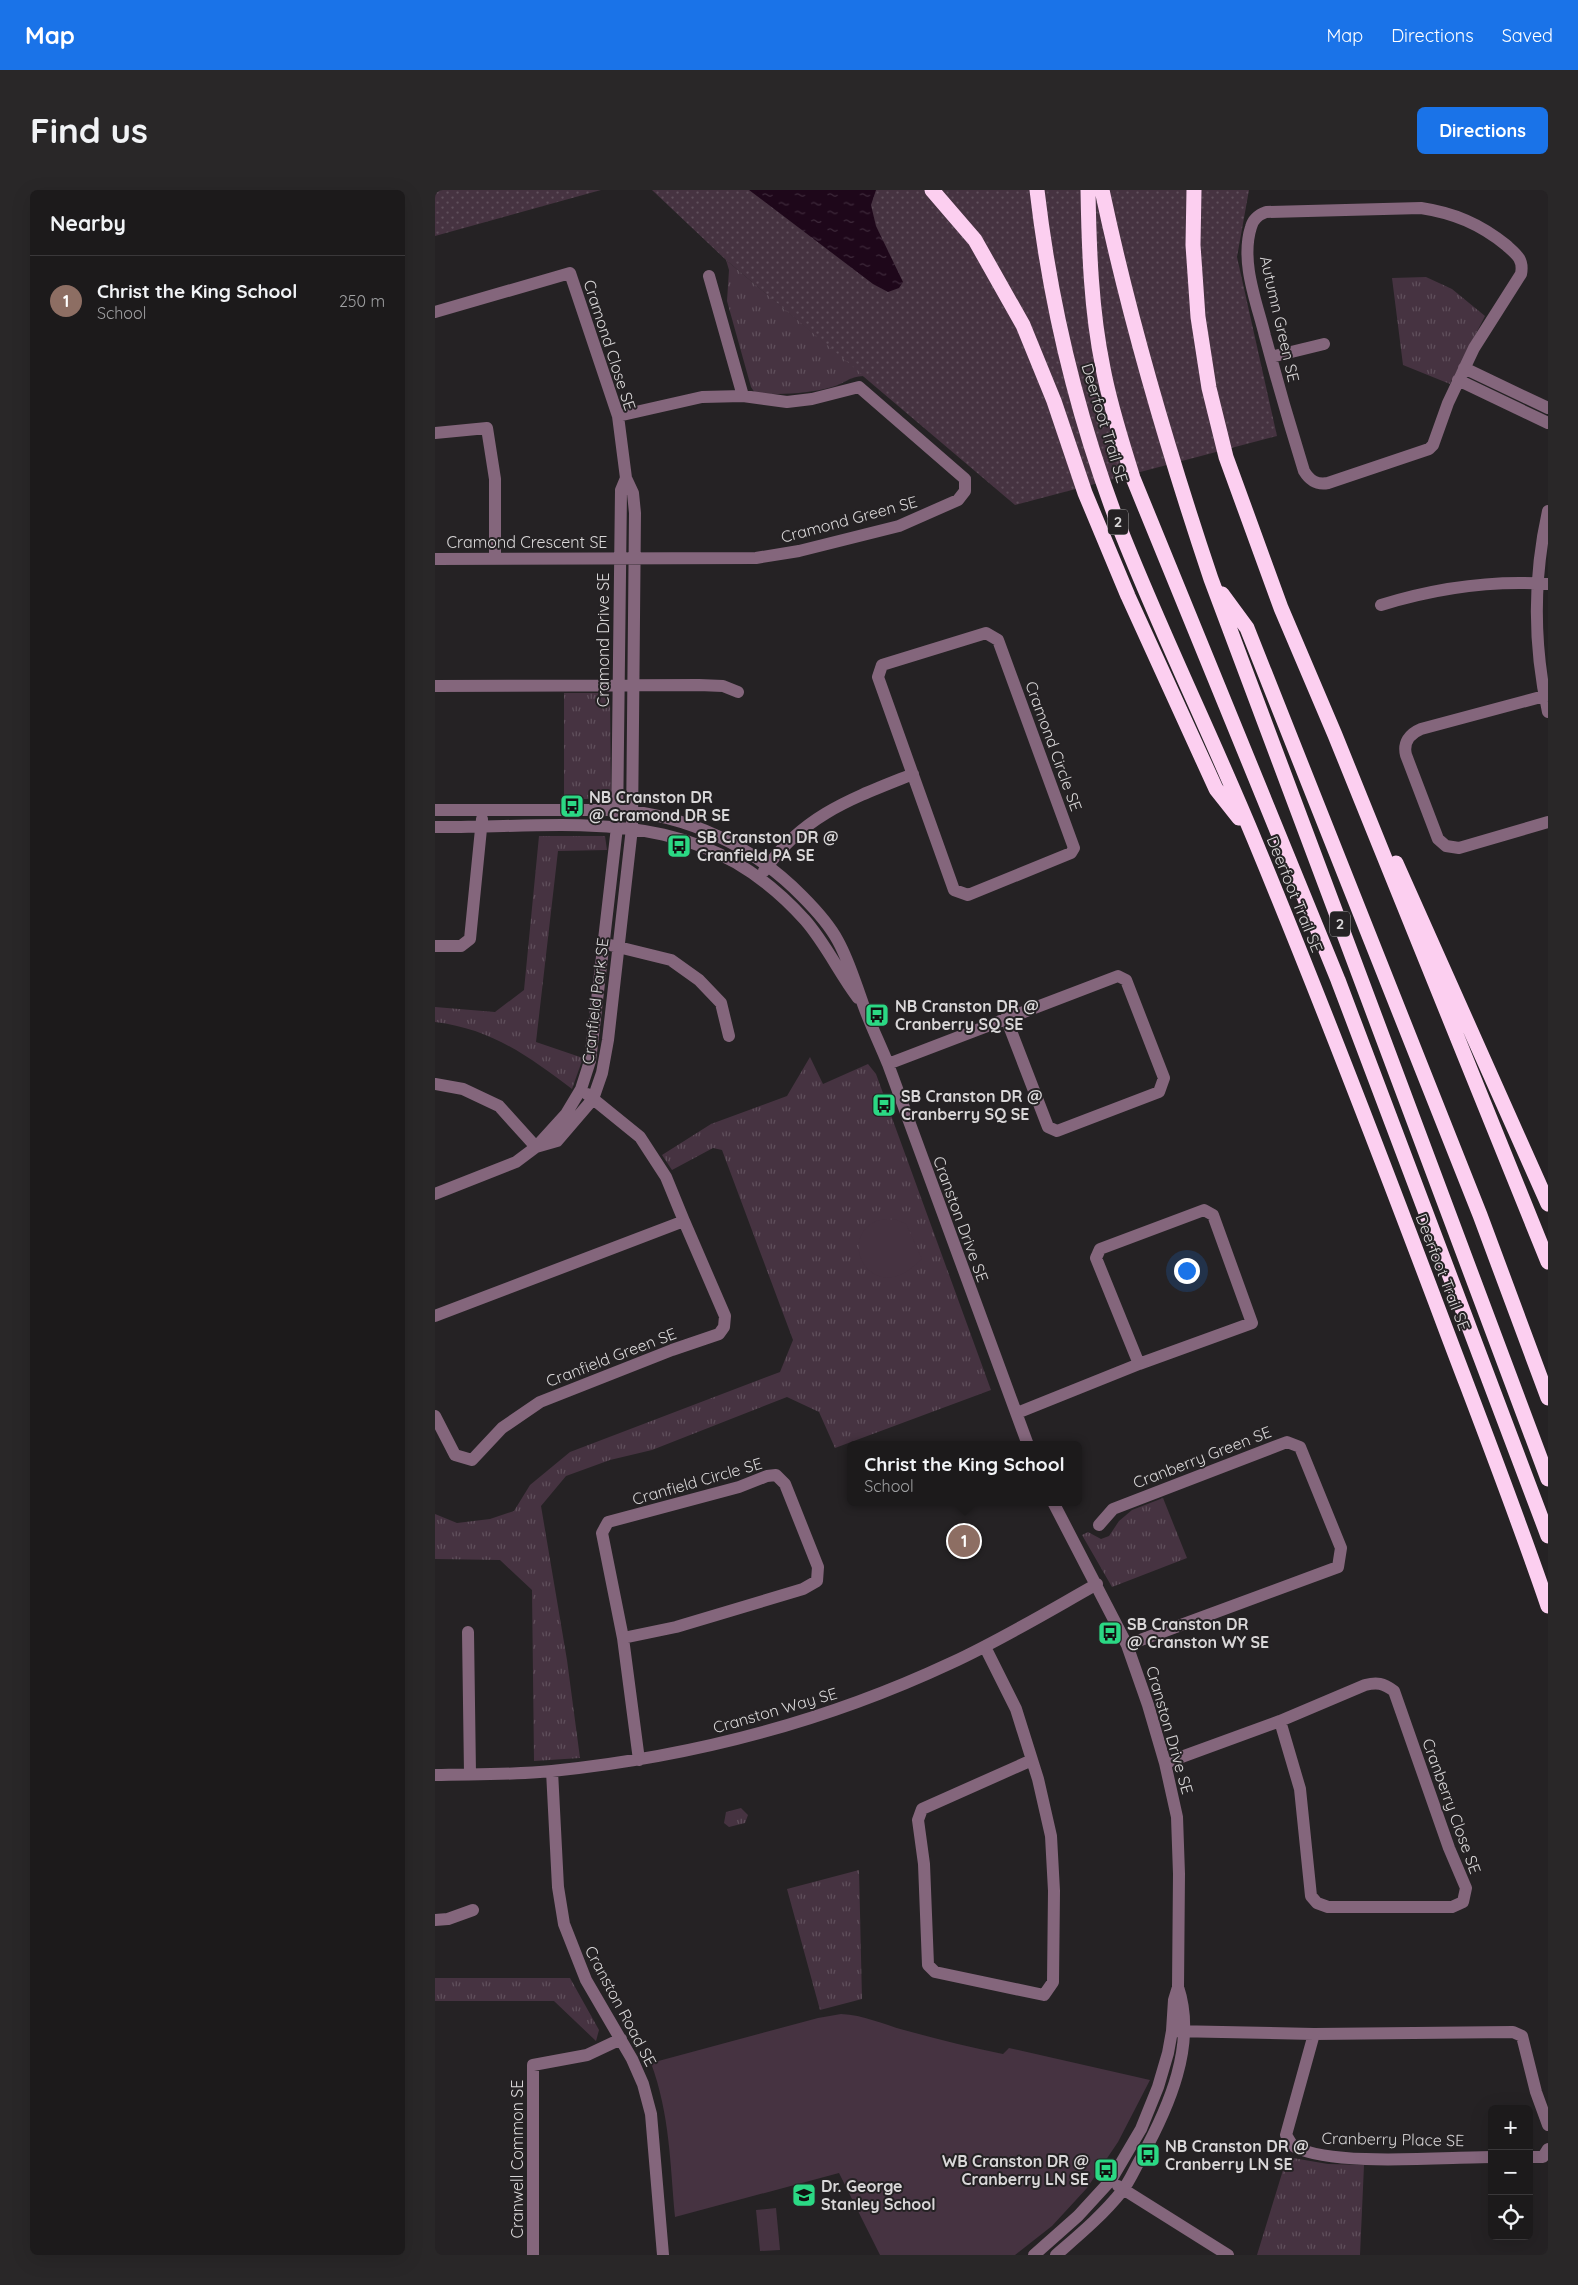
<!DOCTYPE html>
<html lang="en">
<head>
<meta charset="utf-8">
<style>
	:root { --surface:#1c1a1b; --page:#292728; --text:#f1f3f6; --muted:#a0a1a3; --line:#3a383a; --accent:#1a73e8 }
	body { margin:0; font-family:Quicksand,sans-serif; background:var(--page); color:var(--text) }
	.controls { position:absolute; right:15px; bottom:15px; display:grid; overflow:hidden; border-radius:8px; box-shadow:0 5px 20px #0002 }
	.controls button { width:45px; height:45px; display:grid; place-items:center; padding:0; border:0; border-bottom:1px solid var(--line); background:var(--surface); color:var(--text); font:25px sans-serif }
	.you { position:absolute; left:751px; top:1080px; width:18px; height:18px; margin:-12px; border:4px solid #fff; border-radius:50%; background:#1a73e8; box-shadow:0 0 0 8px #1a73e833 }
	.badge { display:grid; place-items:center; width:32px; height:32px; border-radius:50%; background:var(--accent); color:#fff; font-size:16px; font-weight:700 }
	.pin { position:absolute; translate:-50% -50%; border:2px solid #fff; box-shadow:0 1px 5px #0006 }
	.popup { position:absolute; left:412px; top:1251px; width:235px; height:65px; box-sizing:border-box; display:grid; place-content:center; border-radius:8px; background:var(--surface); filter:drop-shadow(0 1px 4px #0005); font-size:16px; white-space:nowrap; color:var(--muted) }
	.popup b { font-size:19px; color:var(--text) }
	.popup::after { content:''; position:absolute; left:50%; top:100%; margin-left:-10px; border:10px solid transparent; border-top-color:var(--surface) }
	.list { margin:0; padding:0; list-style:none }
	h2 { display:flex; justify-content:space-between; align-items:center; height:65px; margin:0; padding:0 20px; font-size:21px }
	h2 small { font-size:16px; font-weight:400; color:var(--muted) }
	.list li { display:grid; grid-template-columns:32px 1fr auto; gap:15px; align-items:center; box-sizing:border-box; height:90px; padding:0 20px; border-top:1px solid var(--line) }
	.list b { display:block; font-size:19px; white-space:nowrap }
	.list p { margin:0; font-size:16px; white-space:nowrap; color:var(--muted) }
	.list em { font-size:16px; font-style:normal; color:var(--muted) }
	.icon { flex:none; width:28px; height:28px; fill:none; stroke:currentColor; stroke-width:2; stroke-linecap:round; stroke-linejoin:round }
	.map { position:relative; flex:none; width:1113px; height:2065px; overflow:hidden; border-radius:8px }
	header { display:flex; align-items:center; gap:30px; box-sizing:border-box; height:70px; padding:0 25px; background:var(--accent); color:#fff }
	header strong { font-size:24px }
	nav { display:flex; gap:28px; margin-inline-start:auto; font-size:18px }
	.intro { display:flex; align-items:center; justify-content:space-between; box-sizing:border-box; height:120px; padding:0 30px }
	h1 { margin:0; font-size:35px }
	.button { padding:12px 22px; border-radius:8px; background:var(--accent); color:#fff; font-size:18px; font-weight:700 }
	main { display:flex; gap:30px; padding:0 30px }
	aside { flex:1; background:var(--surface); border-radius:8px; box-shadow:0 5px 20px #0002 }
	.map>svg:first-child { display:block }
	.grass { fill:url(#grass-dots) }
	.park { fill:url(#park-tufts) }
	.pitch { fill:#463341 }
	.water { fill:url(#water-ripples) }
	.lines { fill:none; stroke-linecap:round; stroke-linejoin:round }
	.minor { stroke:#84667c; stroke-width:12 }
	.highway { stroke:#fccff0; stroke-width:15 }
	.labels { text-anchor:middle; stroke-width:4; stroke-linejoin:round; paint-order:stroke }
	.shield { fill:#252224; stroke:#a3a1a2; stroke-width:1 }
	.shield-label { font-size:15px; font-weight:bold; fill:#d9d7d8 }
	.street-label { font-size:16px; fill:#d9d7d8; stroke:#252224 }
	.poi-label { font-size:16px; font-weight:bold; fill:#d9d7d8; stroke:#252224; text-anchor:start }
</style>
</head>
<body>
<header>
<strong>Map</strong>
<nav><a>Map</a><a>Directions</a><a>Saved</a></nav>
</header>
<div class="intro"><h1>Find us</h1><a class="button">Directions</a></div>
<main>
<aside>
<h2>Nearby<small></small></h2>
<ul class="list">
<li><span class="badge" style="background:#8d6e63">1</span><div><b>Christ the King School</b><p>School</p></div><em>250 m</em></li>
</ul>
</aside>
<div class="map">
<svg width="1113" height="2065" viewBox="0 0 1113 2065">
	<defs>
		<pattern id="grass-dots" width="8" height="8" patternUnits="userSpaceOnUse" patternTransform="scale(1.25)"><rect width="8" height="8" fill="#463341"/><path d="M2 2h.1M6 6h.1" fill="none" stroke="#60505c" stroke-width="1.8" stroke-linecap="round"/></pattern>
		<pattern id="park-tufts" width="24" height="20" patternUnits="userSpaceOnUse" patternTransform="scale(1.25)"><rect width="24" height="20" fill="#463341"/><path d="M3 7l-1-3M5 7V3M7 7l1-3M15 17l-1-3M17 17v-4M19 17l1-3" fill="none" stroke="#60505c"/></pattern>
		<pattern id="water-ripples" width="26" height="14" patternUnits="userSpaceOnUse" patternTransform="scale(1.25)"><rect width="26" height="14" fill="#1e071a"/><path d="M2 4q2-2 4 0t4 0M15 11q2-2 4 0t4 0" fill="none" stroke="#3e2a3b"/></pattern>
	</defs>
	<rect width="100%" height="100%" fill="#252224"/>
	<!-- grass -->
	<path class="grass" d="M0 0H166L0 46Z
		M217 0H814L802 67 842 246 580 315 291 70Z"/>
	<!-- park -->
	<path class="park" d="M291 70 429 186C413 187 411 193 397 197 372 204 346 205 320 203L316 197 292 111 294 80Z
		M991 87 1017 99 1050 126 1015 194 968 175 957 88Z
		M129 503H167L175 509 176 595V603L170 609H129Z
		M104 646H170L172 660 123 661 101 852 148 868 137 899C93 866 57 839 0 832V817L60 822 89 800Z
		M375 867 388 894 433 874 441 884 556 1200 400 1258 384 1222 352 1207 217 1260 175 1270 131 1286 106 1316 132 1470 145 1568 99 1571 97 1400 65 1370 0 1369V1324L22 1333 55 1329 79 1321 95 1295 135 1262 345 1182 358 1150 287 960 278 958 237 980 227 965 276 934 352 906Z
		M728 1308 752 1368 677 1397 647 1345 653 1342 666 1349 674 1346 684 1331 697 1320Z
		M306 1618 313 1625 310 1633 294 1637 289 1633 291 1622Z
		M424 1680 427 1809 385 1820 352 1699Z
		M0 1788H135L164 1840 161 1851 119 1811H0Z
		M852 1967 893 1974 929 1975 925 2065H822Z"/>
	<!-- pitch -->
	<path class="pitch" d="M460 1029 471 1034 487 1069C481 1074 473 1082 465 1085 429 1099 406 1048 441 1031 446 1029 454 1030 460 1029Z
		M406 1824C429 1825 447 1834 469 1840 502 1849 534 1857 568 1864L574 1858 715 1890 683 1952 652 1998 617 2036 580 2065H445L404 1983 240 2027C235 1973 235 1925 216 1873L383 1828Z
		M341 2018 345 2060 325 2061 321 2020Z"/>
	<!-- water -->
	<path class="water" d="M314 0H441L436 15 441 36 468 92 464 98 453 102 438 94Z"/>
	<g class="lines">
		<!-- minor -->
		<path class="minor" d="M986 18C1019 23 1045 34 1071 55 1081 64 1089 69 1086 84L1039 158 1013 213 998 255 994 259 893 293C882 295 875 291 869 281 855 236 842 191 830 146 822 113 805 72 816 37 818 29 823 25 831 22Z
			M274 86 308 206
			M0 122 135 83 183 226 191 288 198 303 200 323 197 638 173 850 167 883 158 909 122 951 101 957
			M836 167 889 154
			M1029 178 1113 218
			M1023 190 1113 233
			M0 243 52 238 60 289V367
			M1113 321C1098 388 1098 454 1113 522
			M0 369 321 368 364 361 464 336 523 310 530 301V289L424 197 377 209 352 212 308 206 267 207 183 226
			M946 415C1001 398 1056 390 1113 394
			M551 443 563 450 639 658 636 663 533 705 519 700 443 487 447 475Z
			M0 496 264 495 288 496 303 502
			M1113 505 986 539C974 544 968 553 971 565L1003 649 1011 656 1024 658 1113 632
			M0 620H182C253 625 318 656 367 706 381 720 394 734 403 751 414 771 420 792 428 814 435 834 445 854 453 874L593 1255
			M0 637C143 638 263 611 370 730 391 754 404 783 423 808
			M329 681C368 625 418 608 478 584
			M175 755 236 770 264 790 286 813 294 846
			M0 756H26L35 749 47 629
			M453 874 683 786 691 790 729 888 724 902 622 941 613 937 571 828
			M0 894 28 899 64 916 101 957
			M152 904 205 947 231 987 249 1031
			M0 1004 81 972 101 957 131 924 146 899 155 871 182 637 186 300 191 288
			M0 1126 249 1031 290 1126 289 1137 284 1144 237 1160 105 1212 67 1238 37 1270 20 1265 0 1226
			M582 1223 704 1174 817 1133 778 1025 769 1020 665 1059 661 1068 704 1174
			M664 1335 678 1319 852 1252 865 1257 906 1358 903 1377 692 1455
			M33 1442 35 1584
			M188 1448 241 1437 368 1399 382 1391 383 1377 350 1294 341 1285 332 1286 304 1297 173 1332 167 1343 188 1448 204 1570
			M550 1457 581 1519 603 1589 616 1646 619 1701 618 1792 609 1805 500 1782 493 1775 489 1674 483 1630 487 1619 597 1570
			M730 1573 845 1531 930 1495C942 1492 948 1493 959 1501L1014 1658 1031 1698 1028 1712 1017 1717H893L882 1713 876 1706 865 1599 845 1531
			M117 1581 123 1697 129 1734 151 1790 197 1869 208 1894 216 1924 228 2065
			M0 1585C39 1584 79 1585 117 1581 255 1567 390 1532 516 1473 566 1450 614 1421 662 1394
			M0 1730 13 1729 38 1720
			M737 1841 879 1844 1078 1842 1087 1846 1101 1902 1113 1935
			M879 1844 851 1945C854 1949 856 1955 860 1957 900 1977 1009 1967 1057 1967
			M1094 1967H1108L1113 1959
			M683 1996 793 2065
			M98 2065V1875L152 1865 186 1849
			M599 2065 643 2026 676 1990 706 1939 723 1897 733 1863 737 1841 739 1810 743 1797 744 1684 742 1627 730 1573 713 1515 692 1455 618 1312
			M621 2065C644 2045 668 2025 687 2001 695 1991 700 1978 706 1968 734 1917 762 1854 743 1797"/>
		<!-- highway -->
		<path class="highway" d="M497 0 540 50 588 135 619 211 650 303 693 406 781 599 804 628
			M602 0C615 112 642 225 682 331 724 439 776 544 820 651 888 815 951 980 1013 1145 1047 1235 1082 1325 1113 1416
			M653 0C654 59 656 120 668 178 675 216 687 252 698 288L903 790 1113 1346
			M667 0C695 132 733 261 776 389L1113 1289
			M759 0 758 55 763 127 774 198 791 267 846 418 900 545 1113 1072
			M787 404 812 438 1045 1025 1113 1208
			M961 673 1113 1014"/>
	</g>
	<!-- icons -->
	<defs>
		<g id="bus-square" transform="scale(1.25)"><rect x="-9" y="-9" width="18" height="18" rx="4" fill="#2bd884" stroke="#252224"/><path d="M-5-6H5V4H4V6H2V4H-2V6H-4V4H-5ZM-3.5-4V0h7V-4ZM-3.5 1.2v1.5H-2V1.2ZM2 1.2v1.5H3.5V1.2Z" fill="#111"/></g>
		<g id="school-square" transform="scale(1.25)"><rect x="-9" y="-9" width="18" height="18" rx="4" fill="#2bd884" stroke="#252224"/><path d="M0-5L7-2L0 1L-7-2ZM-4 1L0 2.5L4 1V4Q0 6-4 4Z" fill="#111"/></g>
	</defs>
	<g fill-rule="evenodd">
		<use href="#bus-square" x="137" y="616"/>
		<use href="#bus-square" x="244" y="656"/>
		<use href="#bus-square" x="442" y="825"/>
		<use href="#bus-square" x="449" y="915"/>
		<use href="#bus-square" x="675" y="1443"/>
		<use href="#bus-square" x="713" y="1965"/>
		<use href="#bus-square" x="671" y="1980"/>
		<use href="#school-square" x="369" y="2005"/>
	</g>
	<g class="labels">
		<!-- shield labels -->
		<g class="shield">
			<rect x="673" y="319.5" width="20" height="25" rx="4"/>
			<rect x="895" y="721.5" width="20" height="25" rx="4"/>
		</g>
		<g class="shield-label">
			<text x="683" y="337">2</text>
			<text x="905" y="739">2</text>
		</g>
		<!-- street labels -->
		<g class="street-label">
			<text transform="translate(845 129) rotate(77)" y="6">Autumn Green SE</text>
			<text transform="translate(175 155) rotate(72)" y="6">Cramond Close SE</text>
			<text transform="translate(670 233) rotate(73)" y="6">Deerfoot Trail SE</text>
			<text transform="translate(414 329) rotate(-15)" y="6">Cramond Green SE</text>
			<text x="92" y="358">Cramond Crescent SE</text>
			<text transform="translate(168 450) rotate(-90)" y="6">Cramond Drive SE</text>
			<text transform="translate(619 556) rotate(70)" y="6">Cramond Circle SE</text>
			<text transform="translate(860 704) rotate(68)" y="6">Deerfoot Trail SE</text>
			<text transform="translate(160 811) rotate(-83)" y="6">Cranfield Park SE</text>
			<text transform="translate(526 1029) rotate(70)" y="6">Cranston Drive SE</text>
			<text transform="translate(1008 1082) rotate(69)" y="6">Deerfoot Trail SE</text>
			<text transform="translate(176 1167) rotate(-21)" y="6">Cranfield Green SE</text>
			<text transform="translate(767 1267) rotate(-21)" y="6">Cranberry Green SE</text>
			<text transform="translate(262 1291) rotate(-16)" y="6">Cranfield Circle SE</text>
			<text transform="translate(340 1520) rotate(-16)" y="6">Cranston Way SE</text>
			<text transform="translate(735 1540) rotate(74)" y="6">Cranston Drive SE</text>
			<text transform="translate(1017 1616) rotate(70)" y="6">Cranberry Close SE</text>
			<text transform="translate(186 1816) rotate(62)" y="6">Cranston Road SE</text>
			<text transform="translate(958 1949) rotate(1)" y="6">Cranberry Place SE</text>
			<text transform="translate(82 1969) rotate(-90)" y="6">Cranwell Common SE</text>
		</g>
		<!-- poi labels -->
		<g class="poi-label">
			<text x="154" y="613">NB Cranston DR<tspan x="154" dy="18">@ Cramond DR SE</tspan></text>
			<text x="262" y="653">SB Cranston DR @<tspan x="262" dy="18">Cranfield PA SE</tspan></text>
			<text x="460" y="822">NB Cranston DR @<tspan x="460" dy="18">Cranberry SQ SE</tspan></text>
			<text x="466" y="912">SB Cranston DR @<tspan x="466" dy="18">Cranberry SQ SE</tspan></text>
			<text x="692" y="1440">SB Cranston DR<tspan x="692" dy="18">@ Cranston WY SE</tspan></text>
			<text x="730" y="1962">NB Cranston DR @<tspan x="730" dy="18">Cranberry LN SE</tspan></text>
			<text x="654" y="1977" text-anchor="end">WB Cranston DR @<tspan x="654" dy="18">Cranberry LN SE</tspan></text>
			<text x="386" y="2002">Dr. George<tspan x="386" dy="18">Stanley School</tspan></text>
		</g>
	</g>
</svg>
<div class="controls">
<button>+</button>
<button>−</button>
<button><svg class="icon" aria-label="locate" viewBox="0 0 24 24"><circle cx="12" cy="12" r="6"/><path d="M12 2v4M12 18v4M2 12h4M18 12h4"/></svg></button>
</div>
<div class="you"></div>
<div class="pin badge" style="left:529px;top:1351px;background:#8d6e63">1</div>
<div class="popup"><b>Christ the King School</b>School</div>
</div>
</main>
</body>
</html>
